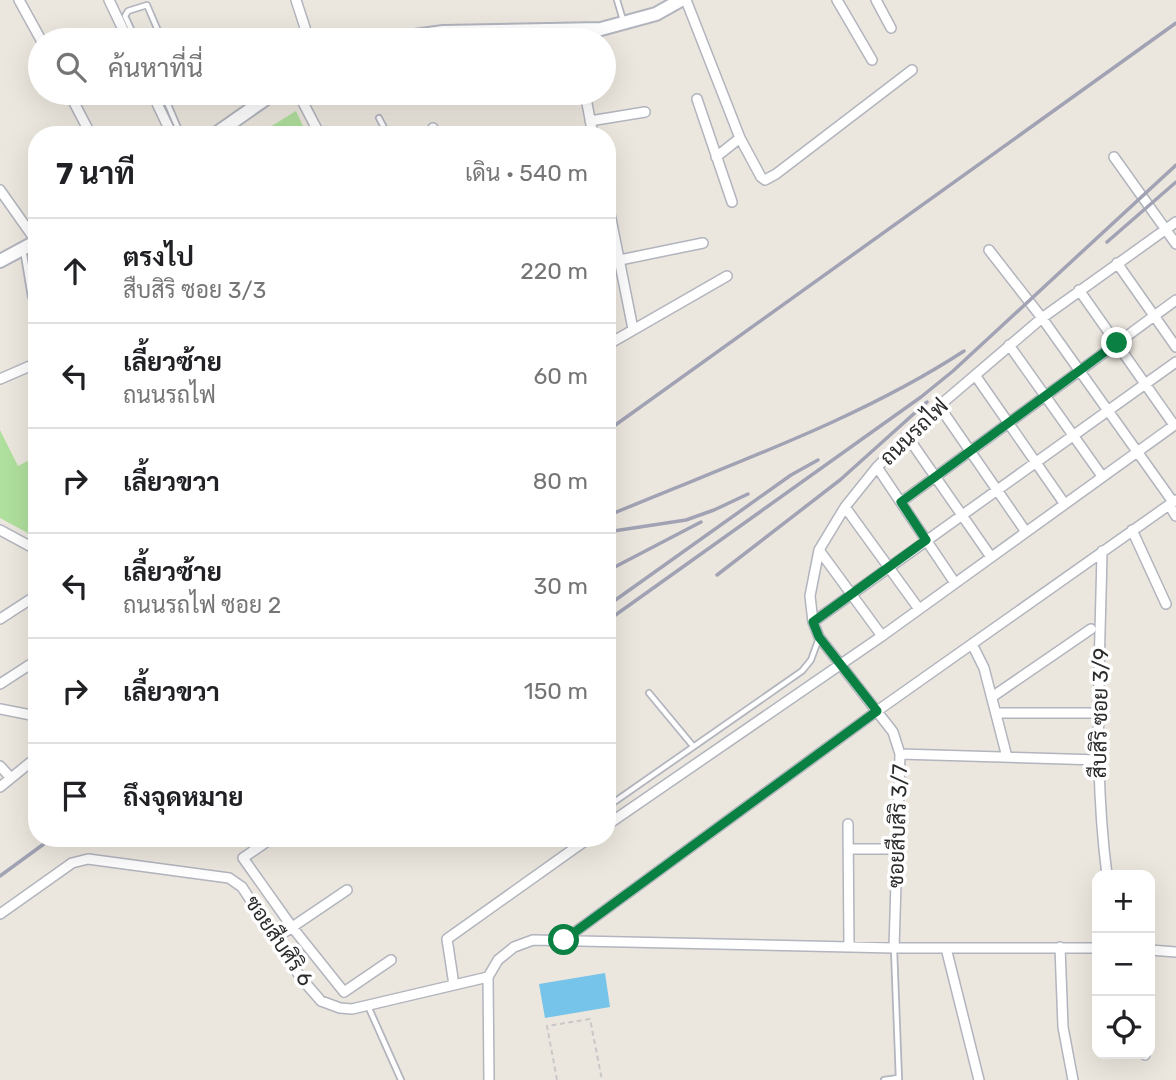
<!DOCTYPE html>
<html lang="th">
<head>
<meta charset="utf-8">
<style>
	:root { --surface:#fff; --page:#f6f6f6; --text:#202124; --muted:#757577; --line:#e0e0e0 }
	body { margin:0; font-family:Rubik,Sarabun,sans-serif; background:var(--page); color:var(--text) }
	.controls { position:absolute; right:21px; bottom:21px; display:grid; overflow:hidden; border-radius:14px; box-shadow:0 7px 28px #0002 }
	.controls button { width:63px; height:63px; display:grid; place-items:center; padding:0; border:0; border-bottom:2px solid var(--line); background:var(--surface); color:var(--text); font:35px sans-serif }
	.stop { position:absolute; width:21px; height:21px; margin:-16px; border:5px solid #0b8043; border-radius:50%; background:#fff }
	.stop.end { background:#0b8043; border-color:#fff; box-shadow:0 2px 7px #0008 }
	.list { margin:0; padding:0; list-style:none }
	h2 { display:flex; justify-content:space-between; align-items:center; height:91px; margin:0; padding:0 28px; font-size:30px }
	h2 small { font-size:23px; font-weight:400; color:var(--muted) }
	.list li { display:grid; grid-template-columns:46px 1fr auto; gap:21px; align-items:center; box-sizing:border-box; height:105px; padding:0 28px; border-top:2px solid var(--line) }
	.list b { display:block; font-size:26px; white-space:nowrap }
	.list p { margin:0; font-size:23px; white-space:nowrap; color:var(--muted) }
	.list em { font-size:23px; font-style:normal; color:var(--muted) }
	.icon { flex:none; width:38px; height:38px; fill:none; stroke:currentColor; stroke-width:2; stroke-linecap:round; stroke-linejoin:round }
	.map { position:relative; flex:none; width:1176px; height:1080px; overflow:hidden }
	.search { position:absolute; background:var(--surface); box-shadow:0 7px 28px #0002; left:28px; top:28px; width:588px; height:77px; display:flex; align-items:center; gap:18px; box-sizing:border-box; padding:0 24px; border-radius:38px; color:var(--muted); font-size:26px }
	.panel { position:absolute; background:var(--surface); box-shadow:0 7px 28px #0002; left:28px; top:126px; width:588px; height:721px; border-radius:28px }
	.map>svg:first-child { display:block }
	.green { fill:#b0e09d }
	.water { fill:#76c4ea }
	.lines { fill:none; stroke-linecap:round; stroke-linejoin:round }
	.lane-casing { stroke:#b2b4be; stroke-width:8 }
	.street-casing { stroke:#b2b4be; stroke-width:12 }
	.secondary-casing { stroke:#b2b4be; stroke-width:16 }
	.path { stroke:#c8c8c8; stroke-width:2; stroke-dasharray:5 3.5; stroke-linecap:butt }
	.lane { stroke:#fff; stroke-width:4.5 }
	.street { stroke:#fff; stroke-width:9 }
	.secondary { stroke:#fff; stroke-width:12 }
	.rail { stroke:#a1a3b5; stroke-width:3.5 }
	.route { stroke:#0b8043; stroke-width:9 }
	.labels { text-anchor:middle; stroke-width:7; stroke-linejoin:round; paint-order:stroke }
	.street-label { font-size:21px; fill:#2b2b2b; stroke:#fff }
</style>
</head>
<body>
<div class="map">
<svg width="1176" height="1080" viewBox="0 0 1176 1080">
	<rect width="100%" height="100%" fill="#ece7de"/>
	<!-- green -->
	<path class="green" d="M296 111 307 135H257Z
		M0 430 18 466 37 456V538L0 518Z"/>
	<!-- water -->
	<path class="water" d="M605 973 610 1007 545 1018 539 984Z"/>
	<g class="lines">
		<!-- lane casing -->
		<g class="lane-casing">
			<path id="lane" d="M617 0 623 20
				M136 40 125 16 128 11 147 5 162 40
				M163 93 181 135
				M379 118 388 135
				M23 249 31 297 37 307
				M649 693 693 746
				M607 807 802 671 811 660 819 638
				M894 949 899 1080
				M368 1006 401 1080
				M884 1080 898 1078"/>
		</g>
		<!-- street casing -->
		<g class="street-casing">
			<path id="street" d="M19 0 41 40
				M109 0 128 40
				M296 0 309 40
				M686 0 740 138 761 177 765 180 776 174 912 70
				M837 0 872 60
				M876 0 891 28
				M573 30 575 40
				M69 93 91 135
				M152 93 172 135
				M298 93 320 135
				M585 93 593 135
				M697 99 732 202
				M590 121 645 112
				M433 128 436 135
				M716 157 740 138
				M1114 157 1176 244
				M0 190 36 241
				M607 199 633 329
				M989 250 1042 318 1173 502
				M620 260 703 243
				M1117 263 1176 347
				M1079 290 1174 425
				M607 345 727 276
				M1009 345 1102 476
				M975 375 1064 503
				M0 379 37 363
				M939 406 1026 532
				M907 436 991 557
				M877 467 955 583
				M901 502 1176 300
				M1169 505 1176 516
				M845 507 919 609
				M0 530 37 550
				M1132 530 1166 604
				M819 550 882 636
				M1102 551C1100 659 1093 768 1107 875
				M0 619 37 595
				M813 622 1176 362
				M972 644 984 668 1007 757
				M0 684 37 660
				M992 697 1091 629
				M0 709 31 715 37 721
				M996 713H1091
				M900 754 1098 760
				M0 766 11 778
				M0 787 37 757
				M848 824 849 947
				M607 825 882 636 1176 424
				M272 838 243 858 292 927 344 992 391 960
				M849 849H897
				M0 914 72 863 88 859 229 878 242 887 301 978 321 1001 340 1008 352 1009 488 977
				M276 938 347 890
				M564 940 877 711 1176 500
				M1060 947 1063 1027 1073 1080
				M894 948 900 754 893 732 819 637 813 622 810 596 819 550 845 507 877 467 939 406 1042 318 1176 222
				M946 948 979 1080
				M1150 950 1176 952
				M454 985 447 939 589 838
				M1145 1054V1055
				M489 1080 488 977 498 960 514 947 533 940 894 948H1097"/>
		</g>
		<!-- secondary casing -->
		<g class="secondary-casing">
			<path id="secondary" d="M386 40 443 32 601 29 656 14 681 0
				M214 135 274 93
				M0 261 37 241"/>
		</g>
		<!-- path -->
		<path class="path" d="M557 1080 547 1026 590 1019 602 1080"/>
		<!-- lane -->
		<use href="#lane" class="lane"/>
		<!-- street -->
		<use href="#street" class="street"/>
		<!-- secondary -->
		<use href="#secondary" class="secondary"/>
		<!-- rail -->
		<path class="rail" d="M1107 242 1176 182
			M607 431 1176 23
			M607 516C725 466 857 421 964 351
			M607 532 686 520 714 510 748 494
			M607 571 701 522
			M717 575 840 480 927 402
			M607 606 791 475 818 460
			M607 621 921 397 953 371 1176 165
			M0 876 52 838"/>
	</g>
	<g class="lines">
		<!-- route -->
		<path class="route" d="M564 940 877 711 819 637 813 622 926 540 901 502 1117 343"/>
	</g>
	<g class="labels">
		<!-- street labels -->
		<g class="street-label">
			<text transform="translate(914 432) rotate(-44)" y="7">ถนนรถไฟ</text>
			<text transform="translate(1100 713) rotate(-89)" y="7">สืบสิริ ซอย 3/9</text>
			<text transform="translate(898 826) rotate(-88)" y="7">ซอยสืบสิริ 3/7</text>
			<text transform="translate(279 941) rotate(56)" y="7">ซอยสืบศิริ 6</text>
		</g>
	</g>
</svg>
<div class="controls">
<button>+</button>
<button>−</button>
<button><svg class="icon" aria-label="locate" viewBox="0 0 24 24"><circle cx="12" cy="12" r="6"/><path d="M12 2v4M12 18v4M2 12h4M18 12h4"/></svg></button>
</div>
<div class="stop" style="left:564px;top:940px"></div>
<div class="stop end" style="left:1117px;top:343px"></div>
<div class="search"><svg class="icon" aria-label="search" viewBox="0 0 24 24"><circle cx="10" cy="10" r="6"/><path d="M15 15l6 6"/></svg>ค้นหาที่นี่</div>
<section class="panel">
<h2>7 นาที<small>เดิน · 540 m</small></h2>
<ul class="list">
<li><svg class="icon" aria-label="ahead" viewBox="0 0 24 24"><path d="M12 20V5M6 11l6-6 6 6"/></svg><div><b>ตรงไป</b><p>สืบสิริ ซอย 3/3</p></div><em>220 m</em></li>
<li><svg class="icon" aria-label="left" viewBox="0 0 24 24"><path d="M17 20v-9H6M10 6l-5 5 5 5"/></svg><div><b>เลี้ยวซ้าย</b><p>ถนนรถไฟ</p></div><em>60 m</em></li>
<li><svg class="icon" aria-label="right" viewBox="0 0 24 24"><path d="M7 20v-9h11M14 6l5 5-5 5"/></svg><div><b>เลี้ยวขวา</b></div><em>80 m</em></li>
<li><svg class="icon" aria-label="left" viewBox="0 0 24 24"><path d="M17 20v-9H6M10 6l-5 5 5 5"/></svg><div><b>เลี้ยวซ้าย</b><p>ถนนรถไฟ ซอย 2</p></div><em>30 m</em></li>
<li><svg class="icon" aria-label="right" viewBox="0 0 24 24"><path d="M7 20v-9h11M14 6l5 5-5 5"/></svg><div><b>เลี้ยวขวา</b></div><em>150 m</em></li>
<li><svg class="icon" aria-label="arrive" viewBox="0 0 24 24"><path d="M6 21V4h12l-3 4 3 4H6"/></svg><div><b>ถึงจุดหมาย</b></div></li>
</ul>
</section>
</div>
</body>
</html>
